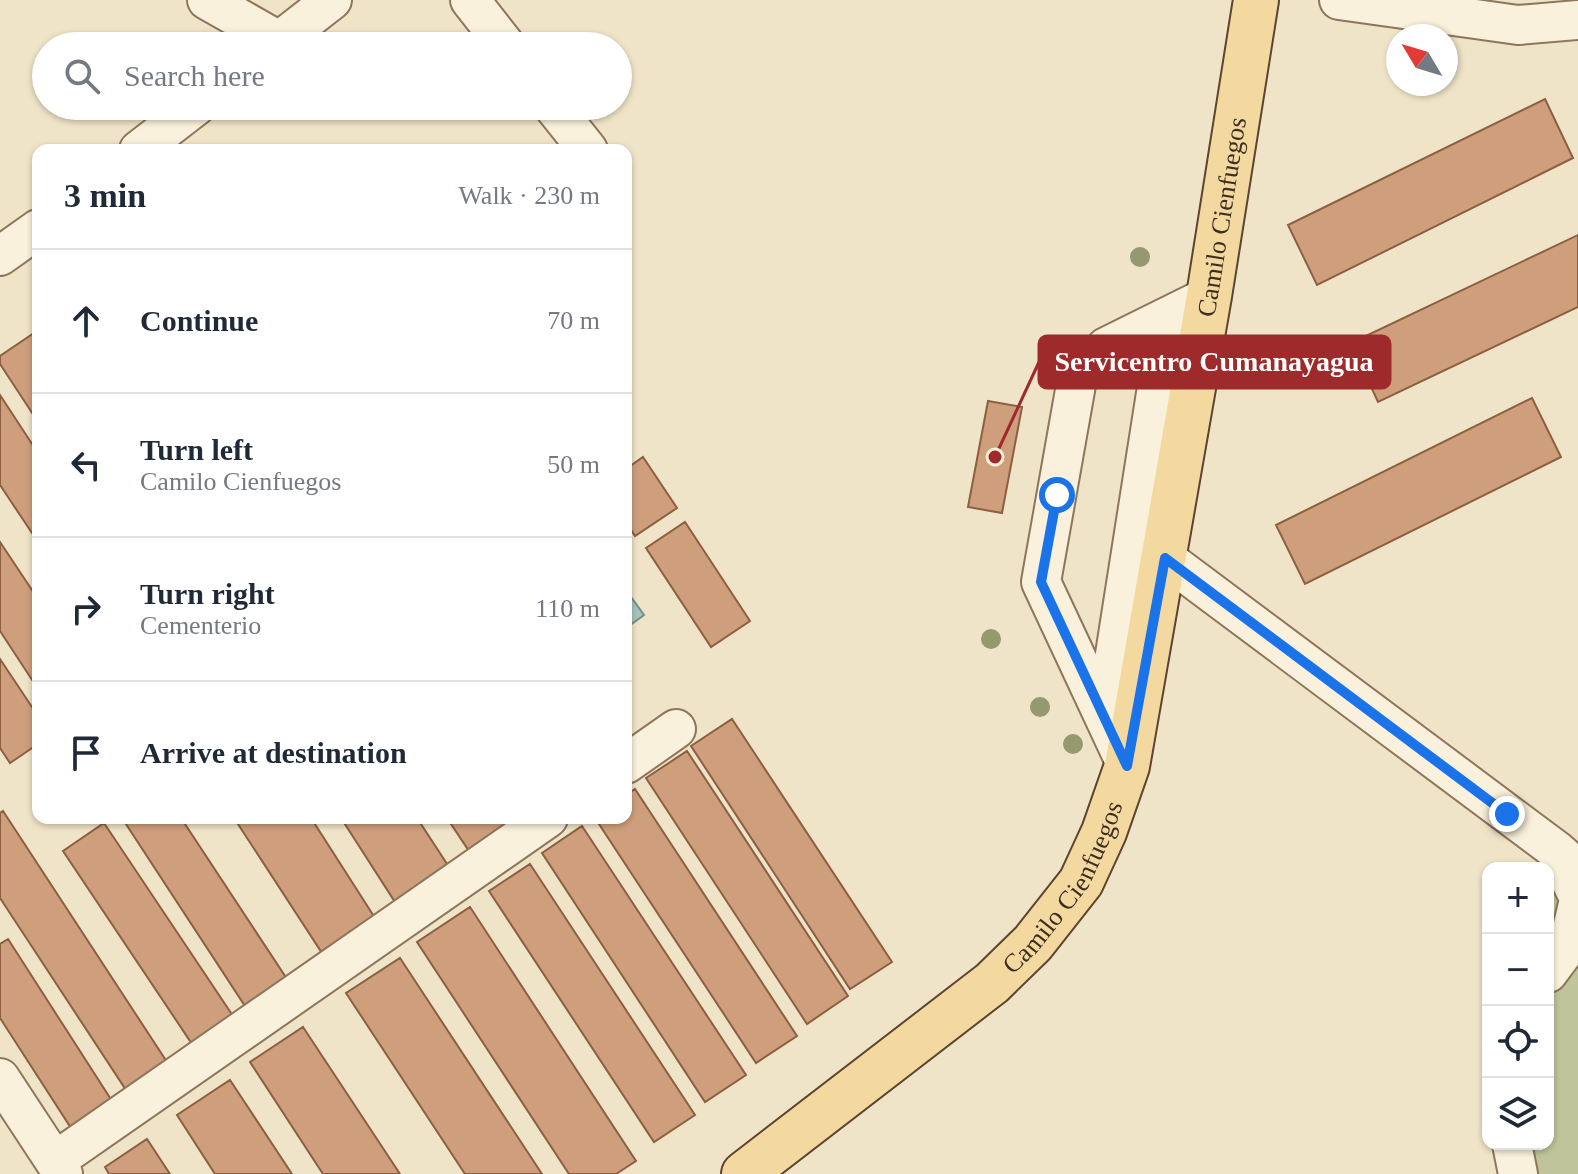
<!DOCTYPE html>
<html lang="en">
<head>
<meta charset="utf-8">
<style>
  body { margin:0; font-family:"Times New Roman",serif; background:#f2f2f3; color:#1f2937 }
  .controls { position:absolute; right:24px; bottom:24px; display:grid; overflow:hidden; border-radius:16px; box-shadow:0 2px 6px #0004 }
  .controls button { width:72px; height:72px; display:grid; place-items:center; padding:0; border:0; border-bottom:2px solid #e0e1e3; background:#fff; color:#1f2937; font:40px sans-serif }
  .compass { position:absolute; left:1386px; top:24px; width:72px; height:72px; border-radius:50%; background:#fff; box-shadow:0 2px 6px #0004; rotate:308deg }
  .stop { position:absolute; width:24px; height:24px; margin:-18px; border:6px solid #1a73e8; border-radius:50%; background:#fff }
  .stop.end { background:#1a73e8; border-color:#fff; box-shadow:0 2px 8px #0008 }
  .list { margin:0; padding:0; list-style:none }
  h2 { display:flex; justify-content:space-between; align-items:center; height:104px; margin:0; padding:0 32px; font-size:34px }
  h2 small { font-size:26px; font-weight:400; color:#747a83 }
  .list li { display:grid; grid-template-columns:52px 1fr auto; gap:24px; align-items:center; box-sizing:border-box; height:144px; padding:0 32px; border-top:2px solid #e0e1e3 }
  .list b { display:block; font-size:30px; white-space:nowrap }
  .list p { margin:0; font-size:26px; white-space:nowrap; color:#747a83 }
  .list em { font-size:26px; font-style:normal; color:#747a83 }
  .icon { flex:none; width:44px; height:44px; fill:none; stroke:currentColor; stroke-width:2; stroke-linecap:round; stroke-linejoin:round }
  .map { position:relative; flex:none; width:1578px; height:1174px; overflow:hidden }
  .search { position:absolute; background:#fff; box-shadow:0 2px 6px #0004; left:32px; top:32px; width:600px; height:88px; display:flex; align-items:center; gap:20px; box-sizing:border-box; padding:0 28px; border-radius:44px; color:#747a83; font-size:30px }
  .panel { position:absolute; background:#fff; box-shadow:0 2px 6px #0004; left:32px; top:144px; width:600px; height:680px; border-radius:16px }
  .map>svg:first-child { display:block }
  .cemetery { fill:#bfc49a }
  .water { fill:#a9c4bc; stroke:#6f938a; stroke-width:2 }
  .building { fill:#cf9f7d; stroke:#8d5f41; stroke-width:2 }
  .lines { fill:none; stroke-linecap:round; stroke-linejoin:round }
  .minor-casing { stroke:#8d765c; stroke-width:42 }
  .major-casing { stroke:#5b4430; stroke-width:48 }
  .minor { stroke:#faf1dc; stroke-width:38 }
  .major { stroke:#f3d9a0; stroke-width:44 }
  .tree { fill:#96986f }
  .route { stroke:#1a73e8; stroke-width:10 }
  .labels { text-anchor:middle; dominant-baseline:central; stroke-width:6; stroke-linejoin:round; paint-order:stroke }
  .street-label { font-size:26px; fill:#3d2e20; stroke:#f7eed8 }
  .leader { fill:none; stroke:#9e2a2b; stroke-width:3 }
  .callout-dot { fill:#9e2a2b; stroke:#f7eed8; stroke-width:3 }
  .callout { fill:#9e2a2b; stroke:#9e2a2b; stroke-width:3 }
  .callout-label { font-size:28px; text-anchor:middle; font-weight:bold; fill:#fff }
</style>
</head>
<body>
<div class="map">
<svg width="1578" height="1174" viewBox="0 0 1578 1174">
  <rect width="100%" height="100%" fill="#f0e4c8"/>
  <path class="cemetery" d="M1578 844V1174H1506L1500 1144H1548L1550 961 1547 852Z"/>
  <path class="water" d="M626 590 644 615 626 628Z"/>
  <path class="building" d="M1545 99 1573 158 1317 285 1288 225Z
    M1578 235V307L1378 402 1351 343Z
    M37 331 38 333V422L0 364V356Z
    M0 395 38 453V542L0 485Z
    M1532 398 1561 457 1305 584 1276 525Z
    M988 401 1022 407 1002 513 968 507Z
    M643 457 677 508 635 536 626 522V469Z
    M685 522 750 621 711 647 646 548Z
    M0 542 38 599V689L0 631Z
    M0 659 38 716V744L10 763 0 748Z
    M732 719 892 962 850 989 691 746Z
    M687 751 848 996 807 1024 646 778Z
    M635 789 797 1036 756 1063 595 818H626V795Z
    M3 811 167 1062 126 1090 0 898V813Z
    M122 818H181L287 979 245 1006Z
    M234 818H311L375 918 322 953Z
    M341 818H417L449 867 395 902Z
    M447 818H506L510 824 469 851Z
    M104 823 233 1016 192 1044 63 851Z
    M582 826 746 1075 705 1102 542 853Z
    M530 864 695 1115 654 1142 489 891Z
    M470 907 636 1161 616 1174H569L417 942Z
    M8 939 112 1101 71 1128 0 1018V944Z
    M400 958 542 1174H465L346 993Z
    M303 1027 400 1174H323L250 1062Z
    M230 1080 292 1174H215L177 1115Z
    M147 1139 170 1174H109L105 1167Z"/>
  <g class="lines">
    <defs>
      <path id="minor" d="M207 0 279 41
        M470 0 506 46
        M1339 0 1518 25 1578 20
        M273 46 332 0
        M553 106 588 150
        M139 150 196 106
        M0 256 38 229
        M1165 558 1556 850
        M1105 718 1168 317
        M626 764 676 729
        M1127 766 1041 582 1077 379 1106 347 1209 296
        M1578 869 1556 850 1578 896
        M1548 973 1568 946 1578 904
        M0 1078 63 1174
        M1512 1144 1518 1174
        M55 1161 548 818"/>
      <g id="major">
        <path id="s1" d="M744 1174 992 983 1033 943 1081 882 1104 832 1127 766 1209 296 1256 0"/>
      </g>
    </defs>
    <use href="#minor" class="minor-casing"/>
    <use href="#major" class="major-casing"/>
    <use href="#minor" class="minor"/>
    <use href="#major" class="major"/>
  </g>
  <g class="tree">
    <circle cx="1140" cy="257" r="10"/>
    <circle cx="991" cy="639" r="10"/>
    <circle cx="1040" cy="707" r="10"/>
    <circle cx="1073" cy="744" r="10"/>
  </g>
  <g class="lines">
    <path class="route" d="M1057 495 1041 582 1127 766 1165 558 1507 814"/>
  </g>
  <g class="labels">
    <g class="street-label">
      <text stroke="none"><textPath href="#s1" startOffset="1130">Camilo Cienfuegos</textPath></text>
      <text stroke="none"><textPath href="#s1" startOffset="434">Camilo Cienfuegos</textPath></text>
    </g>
  </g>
  <path class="leader" d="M995 457L1039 362"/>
  <circle class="callout-dot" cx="995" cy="457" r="8"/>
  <rect class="callout" x="1039" y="336" width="351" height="52" rx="8"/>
  <g class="callout-label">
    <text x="1214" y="371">Servicentro Cumanayagua</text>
  </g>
</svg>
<div class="controls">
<button>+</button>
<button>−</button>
<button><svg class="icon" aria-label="locate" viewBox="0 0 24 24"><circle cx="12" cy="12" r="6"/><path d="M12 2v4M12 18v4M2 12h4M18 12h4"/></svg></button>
<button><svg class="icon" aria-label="layers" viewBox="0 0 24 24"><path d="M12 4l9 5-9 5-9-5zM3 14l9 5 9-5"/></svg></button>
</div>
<svg class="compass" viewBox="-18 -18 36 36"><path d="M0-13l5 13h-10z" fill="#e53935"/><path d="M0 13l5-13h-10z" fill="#747a83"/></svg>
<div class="stop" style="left:1057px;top:495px"></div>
<div class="stop end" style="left:1507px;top:814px"></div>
<div class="search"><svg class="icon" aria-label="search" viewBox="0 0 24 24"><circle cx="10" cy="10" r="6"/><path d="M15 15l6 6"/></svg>Search here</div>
<section class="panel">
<h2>3 min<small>Walk · 230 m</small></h2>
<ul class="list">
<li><svg class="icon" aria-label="ahead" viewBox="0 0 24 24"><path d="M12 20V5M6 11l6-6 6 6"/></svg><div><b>Continue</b></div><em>70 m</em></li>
<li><svg class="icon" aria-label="left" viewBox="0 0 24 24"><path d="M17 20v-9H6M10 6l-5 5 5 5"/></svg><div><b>Turn left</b><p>Camilo Cienfuegos</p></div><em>50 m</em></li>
<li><svg class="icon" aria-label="right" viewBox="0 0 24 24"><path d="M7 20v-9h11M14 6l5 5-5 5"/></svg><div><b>Turn right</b><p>Cementerio</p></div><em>110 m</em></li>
<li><svg class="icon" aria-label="arrive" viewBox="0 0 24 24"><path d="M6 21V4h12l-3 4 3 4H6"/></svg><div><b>Arrive at destination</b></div></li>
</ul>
</section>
</div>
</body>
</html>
